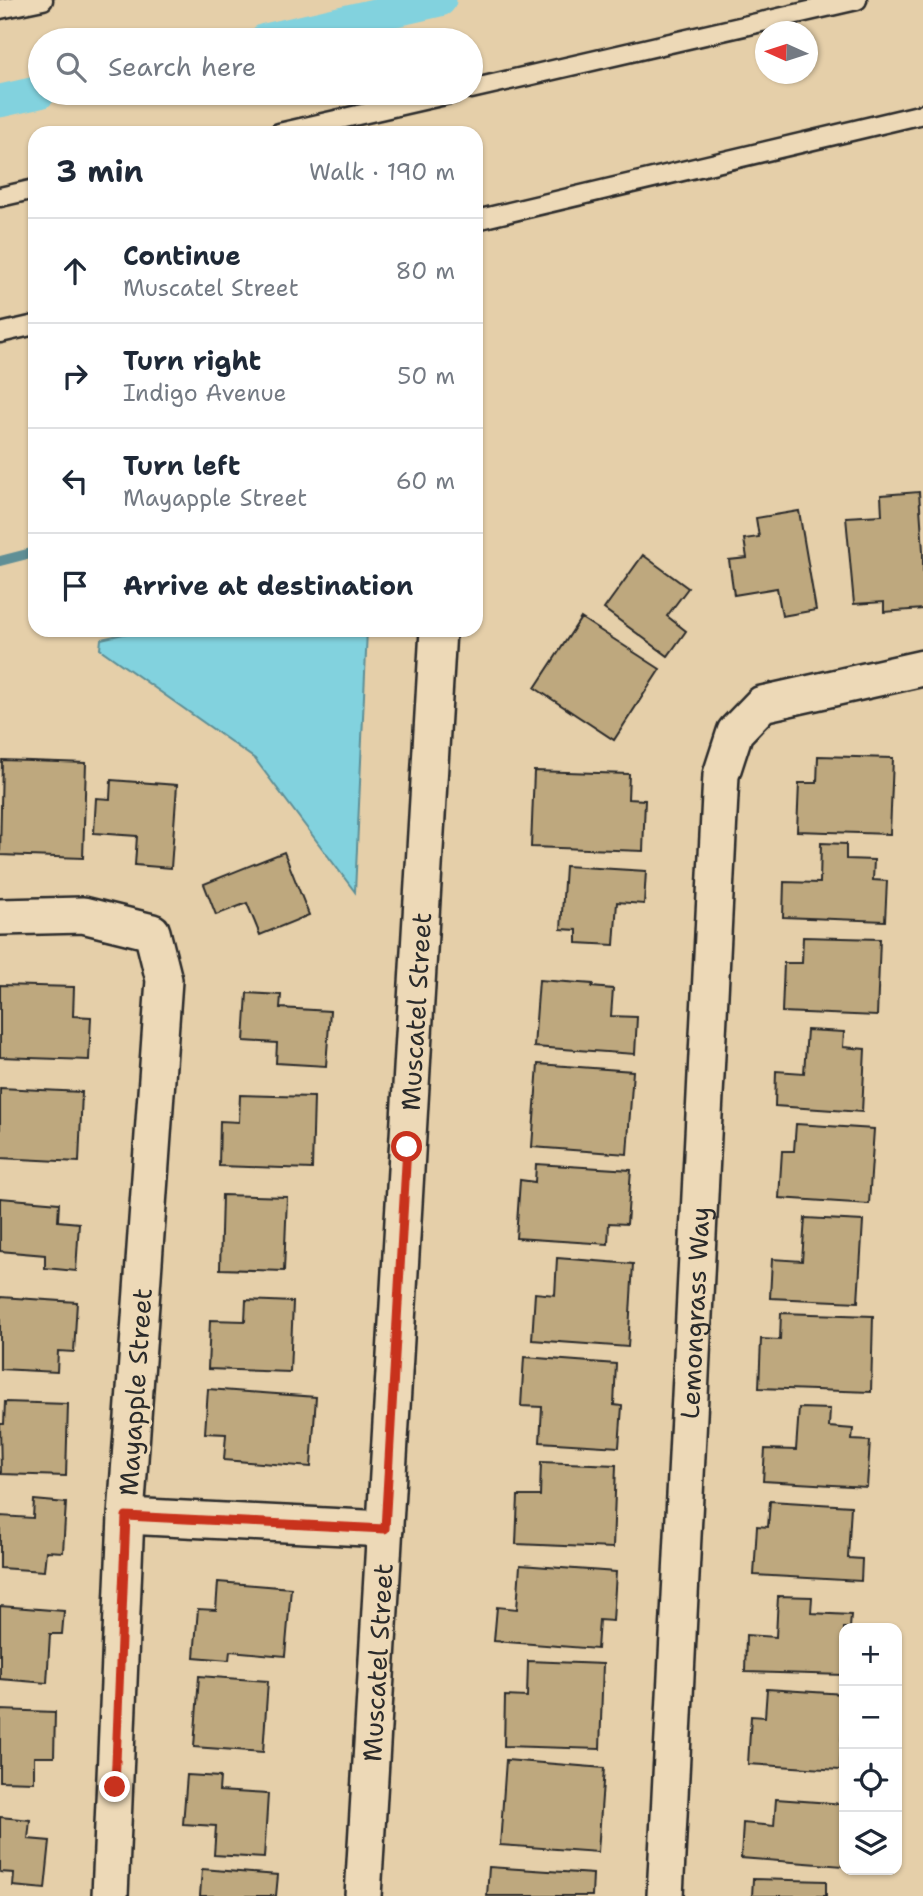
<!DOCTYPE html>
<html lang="en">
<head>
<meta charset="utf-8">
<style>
  body { margin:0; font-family:"Shantell Sans",sans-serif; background:#f6f6f7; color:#1f2937 }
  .controls { position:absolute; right:21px; bottom:21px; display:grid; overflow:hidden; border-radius:14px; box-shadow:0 2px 5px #0004 }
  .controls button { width:63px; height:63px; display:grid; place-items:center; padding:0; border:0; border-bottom:2px solid #e0e1e3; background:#fff; color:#1f2937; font:35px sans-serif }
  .compass { position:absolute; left:755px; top:21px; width:63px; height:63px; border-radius:50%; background:#fff; box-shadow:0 2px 5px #0004; rotate:273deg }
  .stop { position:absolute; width:21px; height:21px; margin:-16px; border:5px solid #c8321e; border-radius:50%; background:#fff }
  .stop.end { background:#c8321e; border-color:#fff; box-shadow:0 2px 7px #0008 }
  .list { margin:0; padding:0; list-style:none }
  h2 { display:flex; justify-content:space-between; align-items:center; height:91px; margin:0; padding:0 28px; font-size:30px }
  h2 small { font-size:23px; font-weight:400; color:#747a83 }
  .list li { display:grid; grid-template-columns:46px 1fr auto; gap:21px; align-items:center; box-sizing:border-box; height:105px; padding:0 28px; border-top:2px solid #e0e1e3 }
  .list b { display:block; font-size:26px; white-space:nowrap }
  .list p { margin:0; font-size:23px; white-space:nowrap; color:#747a83 }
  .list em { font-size:23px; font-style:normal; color:#747a83 }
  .icon { flex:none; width:38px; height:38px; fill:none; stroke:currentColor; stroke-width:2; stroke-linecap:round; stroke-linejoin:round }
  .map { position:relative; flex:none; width:923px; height:1896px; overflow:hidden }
  .search { position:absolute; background:#fff; box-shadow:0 2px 5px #0004; left:28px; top:28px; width:455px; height:77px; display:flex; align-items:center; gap:18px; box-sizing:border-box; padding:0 24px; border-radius:38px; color:#747a83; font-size:26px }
  .panel { position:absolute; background:#fff; box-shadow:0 2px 5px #0004; left:28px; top:126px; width:455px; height:511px; border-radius:21px }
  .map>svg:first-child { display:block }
  .water { fill:#82d2de; stroke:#5f8f96; stroke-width:2 }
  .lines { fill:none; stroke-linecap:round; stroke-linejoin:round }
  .stream { stroke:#5f8f96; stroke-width:10 }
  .canal { stroke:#82d2de; stroke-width:33 }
  .building { fill:#bea87e; stroke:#2b2b2b; stroke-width:2 }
  .lane-casing { stroke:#2b2b2b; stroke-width:23 }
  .street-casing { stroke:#2b2b2b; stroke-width:40 }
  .lane { stroke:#edd9b7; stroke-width:18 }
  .street { stroke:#edd9b7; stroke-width:35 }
  .route { stroke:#c8321e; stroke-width:9 }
  .labels { text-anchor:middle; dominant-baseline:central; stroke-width:6; stroke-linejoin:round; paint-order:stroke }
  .street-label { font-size:26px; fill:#2b2b2b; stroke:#edd9b7 }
</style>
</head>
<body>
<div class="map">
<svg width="923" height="1896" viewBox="0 0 923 1896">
  <rect width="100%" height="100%" fill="#e5cfa9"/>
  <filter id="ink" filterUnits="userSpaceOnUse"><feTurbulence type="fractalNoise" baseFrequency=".0143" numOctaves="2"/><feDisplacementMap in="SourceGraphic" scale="14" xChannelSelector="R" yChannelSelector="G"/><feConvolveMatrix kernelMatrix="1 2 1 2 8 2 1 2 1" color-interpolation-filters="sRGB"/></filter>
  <g filter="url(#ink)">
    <path class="water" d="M141 630H367L355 892 255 759 100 649 101 639Z"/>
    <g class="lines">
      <path class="stream" d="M0 561 35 552"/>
      <path class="canal" d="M265 40 440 0
        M0 101 40 92"/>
    </g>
    <path class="building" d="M919 492 923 551V609L884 612V602L854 604 846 517 882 515 881 495Z
      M799 511 816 610 782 616 777 588 734 595 729 560 747 558 744 539 759 537 756 518Z
      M643 555 688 588 667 616 686 631 668 656 604 609Z
      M581 618 660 669 614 740 535 688Z
      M818 756 893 758 890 834 797 831 799 783H817Z
      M2 760 86 763 83 858 0 855Z
      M534 771 629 774 628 799 645 800 643 851 531 847Z
      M111 780 177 785 171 868 135 865 137 836 94 833 96 798 110 799Z
      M821 843 846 844V859L874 860 873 880 887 881 885 921 783 917 784 882 820 883Z
      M284 852 309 915 260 935 247 903 216 915 204 884Z
      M565 866 646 871 644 904 617 902 614 945 577 943V930L561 929Z
      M803 937 880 939 877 1016 782 1012 784 963H802Z
      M539 980 593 984 592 987 613 989 611 1016 637 1017 635 1054 534 1047Z
      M0 985 74 987 73 1016 91 1017 89 1060 0 1057Z
      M247 993 281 995 280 1008 330 1011 326 1066 276 1063 277 1043 244 1041Z
      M807 1030 844 1032 843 1047 865 1049 862 1112 775 1106 776 1071 804 1073Z
      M538 1064 633 1071 627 1154 532 1147Z
      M0 1088 82 1092 79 1162 0 1158Z
      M240 1095 314 1097 312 1169 219 1166 220 1121 239 1122Z
      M796 1124 874 1129 869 1204 779 1198 782 1151H794Z
      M536 1164 631 1170 627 1224 609 1223 608 1244 516 1238 520 1180 535 1182Z
      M222 1195 287 1197 284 1271 220 1269Z
      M0 1198 59 1203 58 1221 79 1223 76 1271 45 1268V1255L0 1251Z
      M805 1218 863 1221 858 1302 770 1298 772 1259 802 1261Z
      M557 1258 633 1264 628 1347 532 1340 535 1293 555 1295Z
      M0 1297 77 1302 74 1352 58 1351 57 1372 0 1369Z
      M246 1300 293 1302 290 1372 208 1369 210 1320 245 1321Z
      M781 1313 873 1316 871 1392 759 1388 761 1339 780 1340Z
      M524 1357 616 1364 614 1405 622 1406 619 1447 540 1442 542 1407 521 1406Z
      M208 1389 316 1397 311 1467 224 1460 226 1434 205 1433Z
      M5 1402 68 1404 66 1476 1 1474 0 1424H4Z
      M799 1408 830 1409 829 1427 853 1429 852 1440 870 1441 867 1487 763 1481 765 1449 796 1450Z
      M541 1462 616 1465 613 1548 516 1544 518 1496H540Z
      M34 1500 66 1503 63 1552 46 1551 44 1571 0 1568V1516L33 1518Z
      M770 1501 851 1506 848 1558 862 1559 861 1581 754 1575 757 1526 768 1527Z
      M520 1565 616 1572 613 1621 599 1620 597 1649 494 1641 497 1607 517 1609Z
      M218 1582 291 1588 285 1656 230 1651 229 1660 194 1657 198 1609 216 1610Z
      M778 1596 812 1597 811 1613 851 1615 850 1628H844V1675L745 1672 746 1635 776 1637Z
      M0 1606 64 1611 62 1634H50L47 1683 0 1679Z
      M528 1661 603 1664 600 1749 504 1746 505 1696 527 1697Z
      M199 1676 268 1681 263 1752 194 1747Z
      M767 1689 844 1694 840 1770 748 1764 751 1716 765 1717Z
      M0 1710 55 1712 54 1757H34V1782L0 1781Z
      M506 1760 604 1768 598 1852 500 1845Z
      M187 1775 220 1777 219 1791 268 1794 264 1858 214 1855 216 1826 183 1824Z
      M776 1799 844 1804 843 1866 741 1858 743 1823 774 1826Z
      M0 1817 30 1820 28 1839 50 1841 45 1889 13 1886 14 1873 0 1872Z
      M489 1867 593 1874 592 1896H487Z
      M202 1869 278 1875 276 1896H200Z
      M753 1879 826 1881V1896H752Z"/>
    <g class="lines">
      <defs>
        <path id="lane" d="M0 9 43 0
          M471 89 857 0
          M279 133 454 93
          M0 197 35 189
          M476 220 923 114
          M0 333 35 325"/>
        <g id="street">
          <path d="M0 917 83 915 152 932 164 980 126 1516 110 1896"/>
          <path d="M126 1516 385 1529"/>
          <path id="s1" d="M363 1896 438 630"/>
          <path id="s2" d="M665 1896 721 775 735 732 762 704 923 668"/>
        </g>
      </defs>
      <use href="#lane" class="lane-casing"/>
      <use href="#street" class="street-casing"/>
      <use href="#lane" class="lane"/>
      <use href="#street" class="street"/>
    </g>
  </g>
  <g class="lines" filter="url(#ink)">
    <path class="route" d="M115 1787 126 1516 385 1529 407 1147"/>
  </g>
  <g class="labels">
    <g class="street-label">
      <text stroke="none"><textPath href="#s1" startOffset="886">Muscatel Street</textPath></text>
      <text stroke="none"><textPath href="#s2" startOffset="584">Lemongrass Way</textPath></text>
      <text transform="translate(135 1392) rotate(-86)">Mayapple Street</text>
      <text stroke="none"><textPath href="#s1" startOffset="234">Muscatel Street</textPath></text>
    </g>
  </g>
</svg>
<div class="controls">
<button>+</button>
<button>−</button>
<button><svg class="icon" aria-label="locate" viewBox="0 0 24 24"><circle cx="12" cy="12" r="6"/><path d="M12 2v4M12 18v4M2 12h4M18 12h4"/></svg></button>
<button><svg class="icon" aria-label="layers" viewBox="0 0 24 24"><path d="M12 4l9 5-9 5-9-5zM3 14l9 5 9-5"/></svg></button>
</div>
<svg class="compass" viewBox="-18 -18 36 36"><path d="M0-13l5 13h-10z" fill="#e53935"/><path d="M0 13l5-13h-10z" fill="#747a83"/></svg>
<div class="stop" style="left:407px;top:1147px"></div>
<div class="stop end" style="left:115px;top:1787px"></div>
<div class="search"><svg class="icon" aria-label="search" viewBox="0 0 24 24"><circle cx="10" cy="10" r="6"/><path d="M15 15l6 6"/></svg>Search here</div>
<section class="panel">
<h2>3 min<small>Walk · 190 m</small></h2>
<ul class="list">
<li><svg class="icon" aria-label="ahead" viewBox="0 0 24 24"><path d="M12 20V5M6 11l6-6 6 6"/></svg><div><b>Continue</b><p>Muscatel Street</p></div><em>80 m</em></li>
<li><svg class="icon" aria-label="right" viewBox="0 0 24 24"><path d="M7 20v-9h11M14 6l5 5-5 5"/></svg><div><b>Turn right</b><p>Indigo Avenue</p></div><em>50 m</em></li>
<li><svg class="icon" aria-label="left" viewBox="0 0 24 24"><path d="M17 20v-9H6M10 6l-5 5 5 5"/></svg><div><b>Turn left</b><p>Mayapple Street</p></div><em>60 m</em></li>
<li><svg class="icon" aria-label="arrive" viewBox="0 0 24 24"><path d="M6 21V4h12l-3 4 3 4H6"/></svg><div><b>Arrive at destination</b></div></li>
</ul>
</section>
</div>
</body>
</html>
